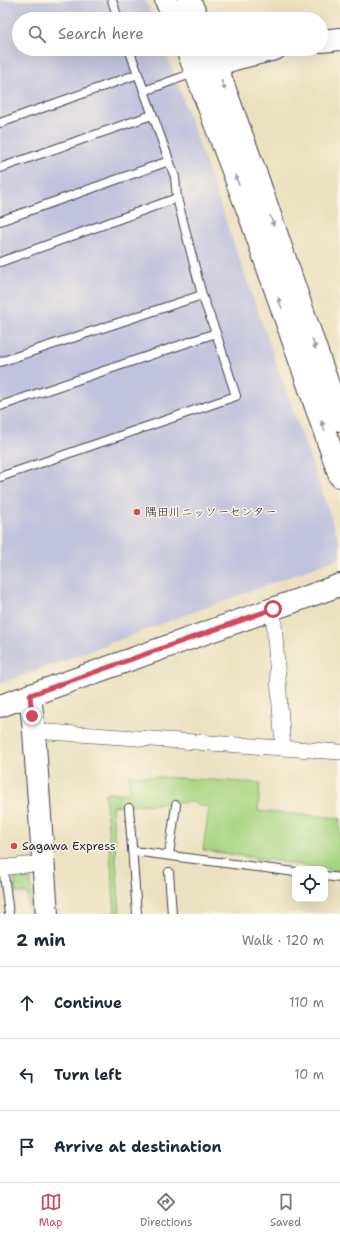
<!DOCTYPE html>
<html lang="en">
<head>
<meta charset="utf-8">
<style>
  body { margin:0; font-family:"Shantell Sans","Klee One",sans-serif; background:#f6f6f7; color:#1f2937 }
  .controls { position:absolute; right:12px; bottom:12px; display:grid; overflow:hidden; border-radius:8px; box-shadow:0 4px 16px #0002 }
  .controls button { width:36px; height:36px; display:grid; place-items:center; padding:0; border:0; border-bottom:1px solid #e0e1e3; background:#fff; color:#1f2937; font:20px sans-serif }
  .stop { position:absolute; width:12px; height:12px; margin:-9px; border:3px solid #d1495b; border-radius:50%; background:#fff }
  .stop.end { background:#d1495b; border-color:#fff; box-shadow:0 1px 4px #0008 }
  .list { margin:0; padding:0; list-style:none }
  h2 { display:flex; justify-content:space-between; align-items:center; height:52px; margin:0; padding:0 16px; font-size:17px }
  h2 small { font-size:13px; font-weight:400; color:#747a83 }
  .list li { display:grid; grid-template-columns:26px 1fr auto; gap:12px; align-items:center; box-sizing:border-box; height:72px; padding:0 16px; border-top:1px solid #e0e1e3 }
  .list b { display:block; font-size:15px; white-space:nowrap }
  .list em { font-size:13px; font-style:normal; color:#747a83 }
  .icon { flex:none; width:22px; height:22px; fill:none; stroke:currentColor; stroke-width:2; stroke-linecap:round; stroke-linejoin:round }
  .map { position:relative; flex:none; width:340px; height:914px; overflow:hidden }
  .search { position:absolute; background:#fff; box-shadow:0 4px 16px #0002; left:12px; right:12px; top:12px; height:44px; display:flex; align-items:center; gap:10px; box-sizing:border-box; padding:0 14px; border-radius:22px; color:#747a83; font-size:15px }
  .sheet { height:268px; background:#fff }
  nav { display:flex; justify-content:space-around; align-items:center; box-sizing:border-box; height:56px; border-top:1px solid #e0e1e3; background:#fff; font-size:11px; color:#747a83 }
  nav a { display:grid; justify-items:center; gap:2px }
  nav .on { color:#d1495b }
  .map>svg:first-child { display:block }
  .industrial { fill:#c1c2dd }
  .green { fill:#a7d582; stroke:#647c5e }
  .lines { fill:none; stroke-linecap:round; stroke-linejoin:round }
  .lane-casing { stroke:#403f4f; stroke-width:10 }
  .street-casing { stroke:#403f4f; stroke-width:16 }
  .secondary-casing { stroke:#403f4f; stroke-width:24 }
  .lane { stroke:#fff; stroke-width:8 }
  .street { stroke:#fff; stroke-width:15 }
  .secondary { stroke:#fff; stroke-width:22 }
  .oneway { fill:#9c9ca7 }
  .route { stroke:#d1495b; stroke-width:5 }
  .poi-dot { fill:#d1495b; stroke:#fcf5e5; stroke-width:1.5 }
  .labels { text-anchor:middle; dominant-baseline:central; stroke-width:3; stroke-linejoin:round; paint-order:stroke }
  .poi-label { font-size:12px; fill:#22223b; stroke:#fcf5e5; text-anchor:start }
</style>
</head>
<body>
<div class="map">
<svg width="340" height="914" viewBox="0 0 340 914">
  <rect width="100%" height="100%" fill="#fcf5e5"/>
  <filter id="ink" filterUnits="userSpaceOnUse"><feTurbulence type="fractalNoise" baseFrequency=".025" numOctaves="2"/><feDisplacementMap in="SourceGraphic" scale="8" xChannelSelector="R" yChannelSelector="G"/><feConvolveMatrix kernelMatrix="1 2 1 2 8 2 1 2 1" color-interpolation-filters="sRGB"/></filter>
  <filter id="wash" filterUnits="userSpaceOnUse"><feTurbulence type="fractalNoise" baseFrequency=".012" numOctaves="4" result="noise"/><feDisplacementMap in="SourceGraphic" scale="16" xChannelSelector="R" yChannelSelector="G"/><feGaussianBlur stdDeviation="0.9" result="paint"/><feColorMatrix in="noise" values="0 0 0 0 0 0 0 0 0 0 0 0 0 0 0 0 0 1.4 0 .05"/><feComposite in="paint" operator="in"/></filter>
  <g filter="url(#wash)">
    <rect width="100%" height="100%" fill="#ebe1c0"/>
    <path class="industrial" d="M0 0H145L153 19H19V49H165L340 543V558L0 684Z"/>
    <path class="green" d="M129 775 260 783 258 811 340 818V871L203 850 209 807 199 806 194 802 112 806 120 914H115L105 793H129Z
      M30 872 33 914H29L27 893H16L14 873Z"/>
  </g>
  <g filter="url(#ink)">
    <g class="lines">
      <defs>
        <path id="lane" d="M112 0 118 19
          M144 91 196 72
          M0 123 138 74
          M0 168 152 115
          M0 221 169 161
          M0 262 177 198
          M0 362 202 295
          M0 406 216 333
          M0 477 236 396 216 333 202 295 177 198 175 177 129 49
          M129 808 137 914
          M133 851 295 872
          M169 855 176 805
          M3 867 9 914
          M169 872 172 914
          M325 876 340 878"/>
        <path id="street" d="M273 609 283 748
          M34 731 340 752
          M0 868 44 863"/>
        <path id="secondary" d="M166 0 174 19
          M189 0 198 19
          M321 41 340 39
          M187 49 250 216 340 476
          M210 49 258 180 340 420
          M203 69 238 58 275 49
          M30 695 34 731 47 914
          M0 706 340 585"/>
      </defs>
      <use href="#lane" class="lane-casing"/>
      <use href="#street" class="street-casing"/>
      <use href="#secondary" class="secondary-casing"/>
      <use href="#lane" class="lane"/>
      <use href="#street" class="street"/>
      <use href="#secondary" class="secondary"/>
    </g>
    <defs><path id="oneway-solid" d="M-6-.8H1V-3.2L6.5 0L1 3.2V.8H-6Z"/></defs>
    <g class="oneway">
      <use href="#oneway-solid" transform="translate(223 85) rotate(70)"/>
      <use href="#oneway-solid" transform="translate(237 180) rotate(-110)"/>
      <use href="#oneway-solid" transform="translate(272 221) rotate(71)"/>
      <use href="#oneway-solid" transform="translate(280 303) rotate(-109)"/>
      <use href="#oneway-solid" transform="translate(314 344) rotate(71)"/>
      <use href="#oneway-solid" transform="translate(323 426) rotate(-109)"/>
    </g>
  </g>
  <g class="lines" filter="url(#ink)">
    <path class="route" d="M32 716 30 695 273 609"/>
  </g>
  <g class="poi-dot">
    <circle cx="137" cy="512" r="4"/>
    <circle cx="14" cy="846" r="4"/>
  </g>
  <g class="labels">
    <g class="poi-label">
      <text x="145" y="512">隅田川ニッソーセンター</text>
      <text x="22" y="846">Sagawa Express</text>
    </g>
  </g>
</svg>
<div class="controls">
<button><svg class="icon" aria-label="locate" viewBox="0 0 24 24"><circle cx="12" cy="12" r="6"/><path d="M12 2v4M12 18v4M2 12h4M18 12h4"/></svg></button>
</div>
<div class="stop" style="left:273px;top:609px"></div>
<div class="stop end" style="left:32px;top:716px"></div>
<div class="search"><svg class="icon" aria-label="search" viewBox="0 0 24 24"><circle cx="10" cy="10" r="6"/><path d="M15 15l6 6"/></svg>Search here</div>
</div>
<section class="sheet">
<h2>2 min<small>Walk · 120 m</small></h2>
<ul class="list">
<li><svg class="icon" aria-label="ahead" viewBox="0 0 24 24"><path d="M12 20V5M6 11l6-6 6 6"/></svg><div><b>Continue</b></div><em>110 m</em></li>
<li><svg class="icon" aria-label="left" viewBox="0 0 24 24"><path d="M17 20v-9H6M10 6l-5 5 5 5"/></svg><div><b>Turn left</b></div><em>10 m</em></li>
<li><svg class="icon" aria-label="arrive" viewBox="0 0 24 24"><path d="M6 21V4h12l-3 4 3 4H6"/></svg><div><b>Arrive at destination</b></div></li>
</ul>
</section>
<nav>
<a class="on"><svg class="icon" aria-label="map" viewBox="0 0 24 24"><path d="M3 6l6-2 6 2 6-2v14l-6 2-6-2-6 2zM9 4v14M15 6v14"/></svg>Map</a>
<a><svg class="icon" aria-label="directions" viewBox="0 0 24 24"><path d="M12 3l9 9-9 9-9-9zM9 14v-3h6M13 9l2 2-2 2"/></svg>Directions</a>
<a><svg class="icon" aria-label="saved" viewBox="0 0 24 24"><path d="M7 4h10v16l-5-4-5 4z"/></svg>Saved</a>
</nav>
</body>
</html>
